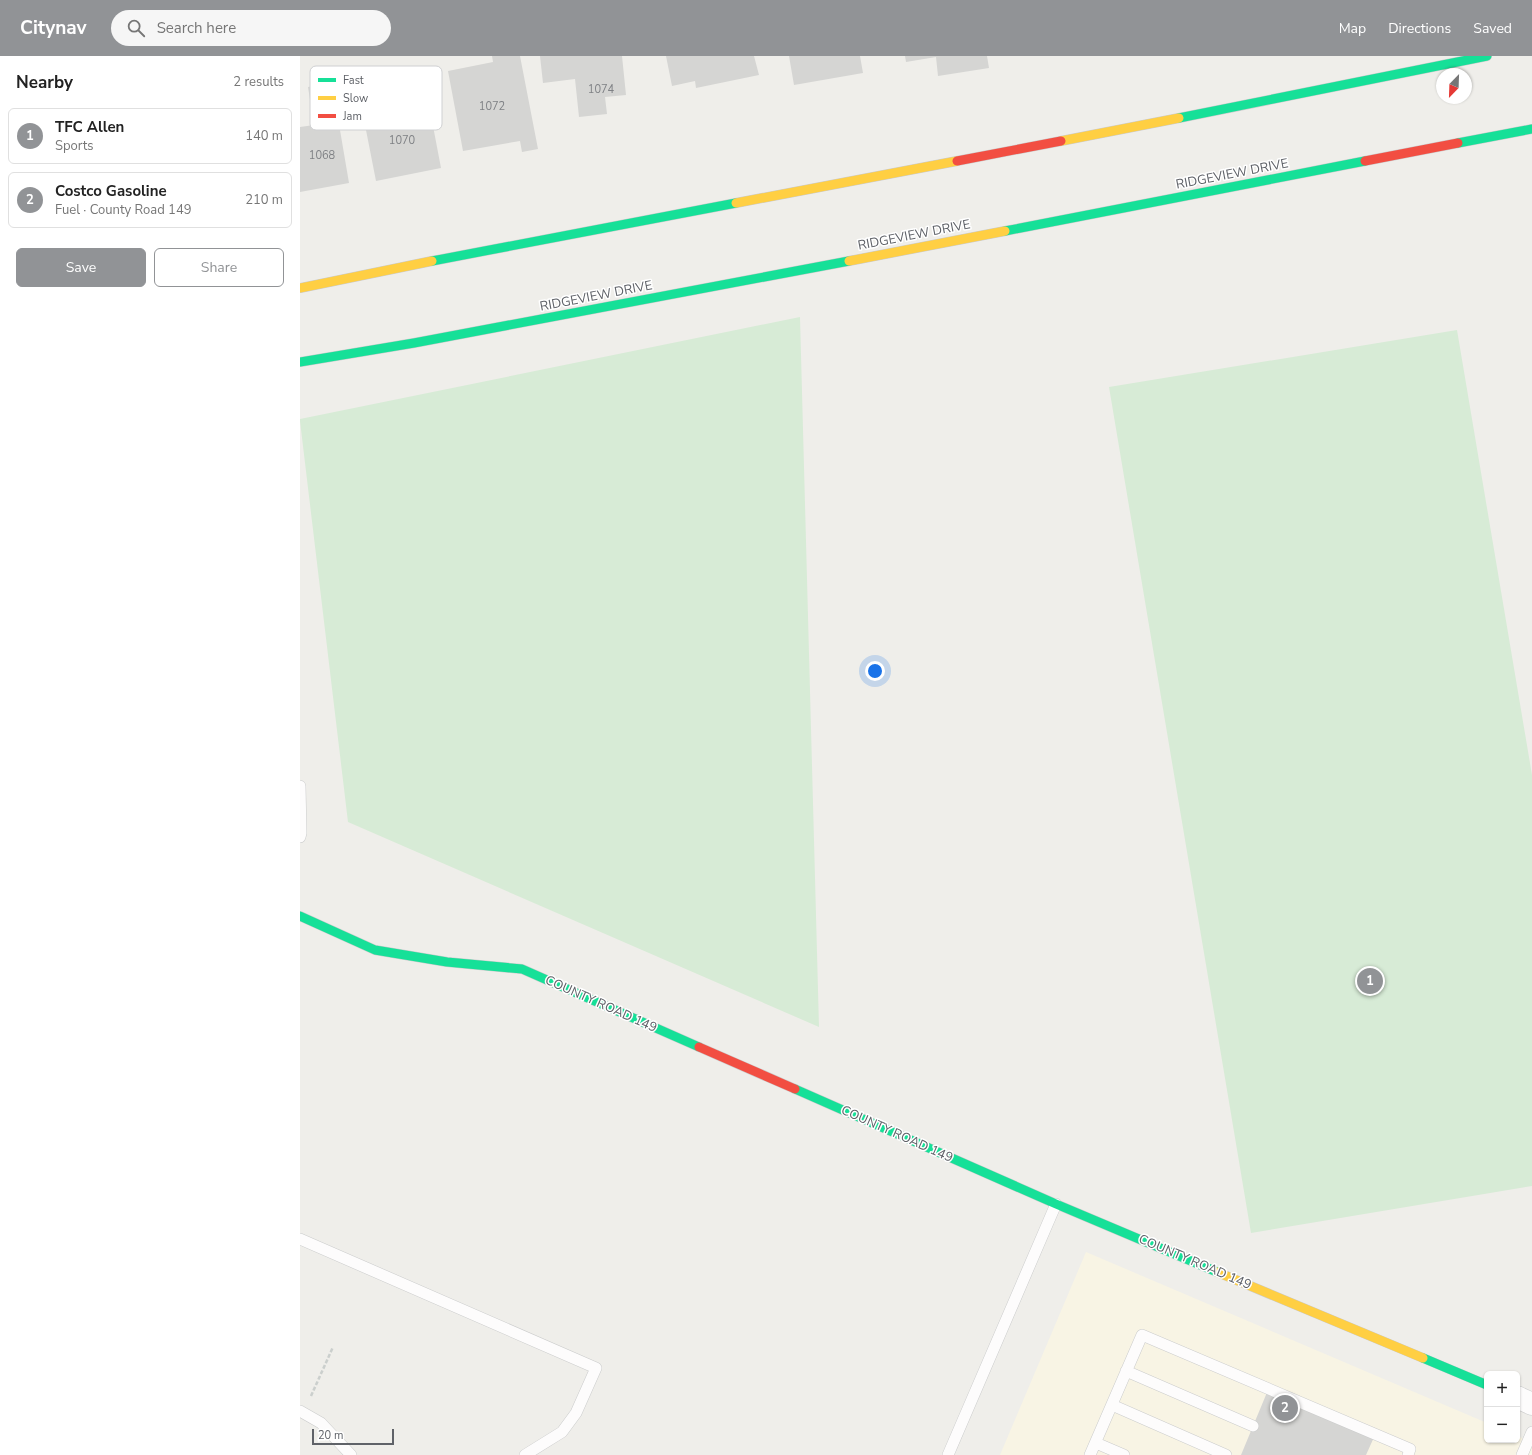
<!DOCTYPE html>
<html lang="en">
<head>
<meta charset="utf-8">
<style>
  body { margin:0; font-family:"Nunito Sans",sans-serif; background:#f6f6f6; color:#222 }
  .controls { position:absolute; right:12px; bottom:12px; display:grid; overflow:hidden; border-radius:6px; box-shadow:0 1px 3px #0004 }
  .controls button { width:36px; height:36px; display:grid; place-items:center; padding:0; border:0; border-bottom:1px solid #e0e0e0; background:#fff; color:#222; font:20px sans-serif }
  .compass { position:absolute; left:1136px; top:12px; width:36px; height:36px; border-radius:50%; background:#fff; box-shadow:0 1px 3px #0004; rotate:203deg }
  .scale { position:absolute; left:12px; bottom:10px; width:82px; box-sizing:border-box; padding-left:4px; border:2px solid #5f6268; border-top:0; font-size:11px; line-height:14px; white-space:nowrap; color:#5f6268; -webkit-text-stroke:3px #fff; paint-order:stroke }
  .you { position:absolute; left:575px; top:615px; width:14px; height:14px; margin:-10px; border:3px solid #fff; border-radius:50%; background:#1a73e8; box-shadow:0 0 0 6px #1a73e833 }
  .badge { display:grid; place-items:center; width:26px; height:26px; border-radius:50%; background:#919396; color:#fff; font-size:13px; font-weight:700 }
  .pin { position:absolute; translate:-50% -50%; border:2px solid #fff; box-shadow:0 1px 4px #0006 }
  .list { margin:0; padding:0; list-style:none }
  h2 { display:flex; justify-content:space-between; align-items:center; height:52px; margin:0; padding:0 16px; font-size:17px }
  h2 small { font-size:13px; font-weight:400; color:#767676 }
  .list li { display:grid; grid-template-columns:26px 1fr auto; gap:12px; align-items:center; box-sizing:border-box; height:56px; margin:0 8px 8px; padding:0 8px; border:1px solid #e0e0e0; border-radius:6px }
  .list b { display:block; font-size:15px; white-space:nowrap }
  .list p { margin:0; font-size:13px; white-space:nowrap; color:#767676 }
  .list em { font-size:13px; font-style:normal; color:#767676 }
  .actions { display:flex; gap:8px; padding:12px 16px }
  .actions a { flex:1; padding:9px 0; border:1px solid #919396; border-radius:6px; text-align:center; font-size:14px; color:#919396 }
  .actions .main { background:#919396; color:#fff }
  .icon { flex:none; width:22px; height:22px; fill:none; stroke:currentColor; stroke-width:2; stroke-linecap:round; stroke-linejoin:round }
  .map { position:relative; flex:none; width:1232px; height:1399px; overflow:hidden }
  header { display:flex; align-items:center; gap:24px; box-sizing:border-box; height:56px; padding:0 20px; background:#919396; color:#fff }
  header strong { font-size:19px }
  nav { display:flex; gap:22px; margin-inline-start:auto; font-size:14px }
  .search { width:280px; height:36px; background:#f6f6f6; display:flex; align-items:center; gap:10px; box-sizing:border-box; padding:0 14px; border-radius:22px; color:#767676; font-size:15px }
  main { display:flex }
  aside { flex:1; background:#fff }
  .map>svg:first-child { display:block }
  .commercial { fill:#f8f4e4 }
  .green { fill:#d7ebd6 }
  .building { fill:#d5d5d3 }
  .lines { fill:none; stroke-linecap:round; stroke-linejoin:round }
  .lane-casing { stroke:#cbcccc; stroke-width:12 }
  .street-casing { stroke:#cbcccc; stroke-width:23 }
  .fast-casing { stroke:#cacacb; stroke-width:10 }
  .slow-casing { stroke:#cacacb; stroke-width:10 }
  .jam-casing { stroke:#cacacb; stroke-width:10 }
  .path { stroke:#cbcfcd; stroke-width:2.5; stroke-dasharray:4 2; stroke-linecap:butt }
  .lane { stroke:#fdfcfc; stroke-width:11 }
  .street { stroke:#fdfcfc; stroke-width:22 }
  .fast { stroke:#16e098; stroke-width:9 }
  .slow { stroke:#ffcf43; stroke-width:9 }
  .jam { stroke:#f24e42; stroke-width:9 }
  .labels { text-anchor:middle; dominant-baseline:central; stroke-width:3; stroke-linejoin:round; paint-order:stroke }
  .number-label { font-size:11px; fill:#7e8084 }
  .street-label { font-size:13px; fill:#5f6268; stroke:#fff }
  .key { fill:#fff; stroke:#cfd0d2; stroke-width:1 }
  .key-label { font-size:11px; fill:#5f6268 }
</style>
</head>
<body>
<header>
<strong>Citynav</strong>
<div class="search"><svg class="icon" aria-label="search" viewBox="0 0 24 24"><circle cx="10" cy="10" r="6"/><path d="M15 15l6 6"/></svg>Search here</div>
<nav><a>Map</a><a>Directions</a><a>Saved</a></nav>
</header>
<main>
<aside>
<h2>Nearby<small>2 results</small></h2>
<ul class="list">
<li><span class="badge">1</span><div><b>TFC Allen</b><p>Sports</p></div><em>140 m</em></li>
<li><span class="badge">2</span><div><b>Costco Gasoline</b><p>Fuel · County Road 149</p></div><em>210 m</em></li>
</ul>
<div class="actions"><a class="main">Save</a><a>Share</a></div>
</aside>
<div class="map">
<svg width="1232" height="1399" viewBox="0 0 1232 1399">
  <rect width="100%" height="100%" fill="#efeeea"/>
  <path class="commercial" d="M786 1196 1187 1367V1384H1217V1380L1232 1386V1399H700Z"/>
  <path class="green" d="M500 261 519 971 48 766 0 365V363Z
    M1157 274 1232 719V1130L951 1177 809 331Z"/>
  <path class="building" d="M192 0H220L238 93 222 96 220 85 163 95 148 15 193 6Z
    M240 0H322L326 39 305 41 307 58 279 61 275 23 243 27Z
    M366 0H454L459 19 396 32 395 25 372 30Z
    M489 0H560L563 17 494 29Z
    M605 0H687L689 12 638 20 636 1 606 6Z
    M83 18 90 57 129 49 141 112 76 125 56 23Z
    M32 27 49 127 0 136V71L14 69 8 31Z
    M968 1334 1075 1379 1066 1399H941Z"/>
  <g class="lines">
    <defs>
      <path id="lane" d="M0 730 1 777 0 781
        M0 1183 296 1312 276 1357 262 1376 225 1399
        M826 1315 953 1370
        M812 1349 926 1399
        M0 1355 21 1367 51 1399
        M796 1387 824 1399
        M648 1399 756 1148
        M790 1399 842 1279 1110 1393 1108 1399
        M1222 1399 1232 1376"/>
      <path id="street" d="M1217 1341 1232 1348"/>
      <path id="fast" d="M879 62 1187 0
        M1158 87 1232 73
        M705 175 1065 105
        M132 205 436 147
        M0 306 114 287 549 205
        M0 860 75 894 147 906 222 913 399 991
        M495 1033 756 1148 917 1216
        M1123 1302 1187 1329"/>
      <path id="slow" d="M761 85 879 62
        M436 147 657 105
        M549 205 705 175
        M0 232 132 205
        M917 1216 1123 1302"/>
      <path id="jam" d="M657 105 761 85
        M1065 105 1158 87
        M399 991 495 1033"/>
    </defs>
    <use href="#lane" class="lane-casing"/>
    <use href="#street" class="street-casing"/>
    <use href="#fast" class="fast-casing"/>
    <use href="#slow" class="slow-casing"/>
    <use href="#jam" class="jam-casing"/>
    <path class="path" d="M11 1340 33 1291"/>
    <use href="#lane" class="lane"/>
    <use href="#street" class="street"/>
    <use href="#fast" class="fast"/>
    <use href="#slow" class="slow"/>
    <use href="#jam" class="jam"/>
  </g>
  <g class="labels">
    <g class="number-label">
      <text x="301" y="33">1074</text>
      <text x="192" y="50">1072</text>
      <text x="102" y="84">1070</text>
      <text x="22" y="99">1068</text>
    </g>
    <g class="street-label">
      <text transform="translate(932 118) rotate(-11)">RIDGEVIEW DRIVE</text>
      <text transform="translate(614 179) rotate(-11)">RIDGEVIEW DRIVE</text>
      <text transform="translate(296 240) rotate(-11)">RIDGEVIEW DRIVE</text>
      <text transform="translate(301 948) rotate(24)">COUNTY ROAD 149</text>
      <text transform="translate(597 1078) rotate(24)">COUNTY ROAD 149</text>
      <text transform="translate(895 1206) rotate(23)">COUNTY ROAD 149</text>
    </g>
  </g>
  <rect x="10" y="10" width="132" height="64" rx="6" class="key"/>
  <rect x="18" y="22" width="18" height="4" fill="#16e098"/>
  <rect x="18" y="40" width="18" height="4" fill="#ffcf43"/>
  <rect x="18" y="58" width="18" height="4" fill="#f24e42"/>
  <g class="key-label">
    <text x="43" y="28">Fast</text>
    <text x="43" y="46">Slow</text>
    <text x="43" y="64">Jam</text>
  </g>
</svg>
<div class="controls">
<button>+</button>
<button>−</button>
</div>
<svg class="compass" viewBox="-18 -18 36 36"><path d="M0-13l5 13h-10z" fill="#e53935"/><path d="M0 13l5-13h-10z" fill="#767676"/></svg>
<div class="scale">20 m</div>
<div class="you"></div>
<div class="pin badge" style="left:1070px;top:925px">1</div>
<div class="pin badge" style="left:985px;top:1352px">2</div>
</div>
</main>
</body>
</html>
